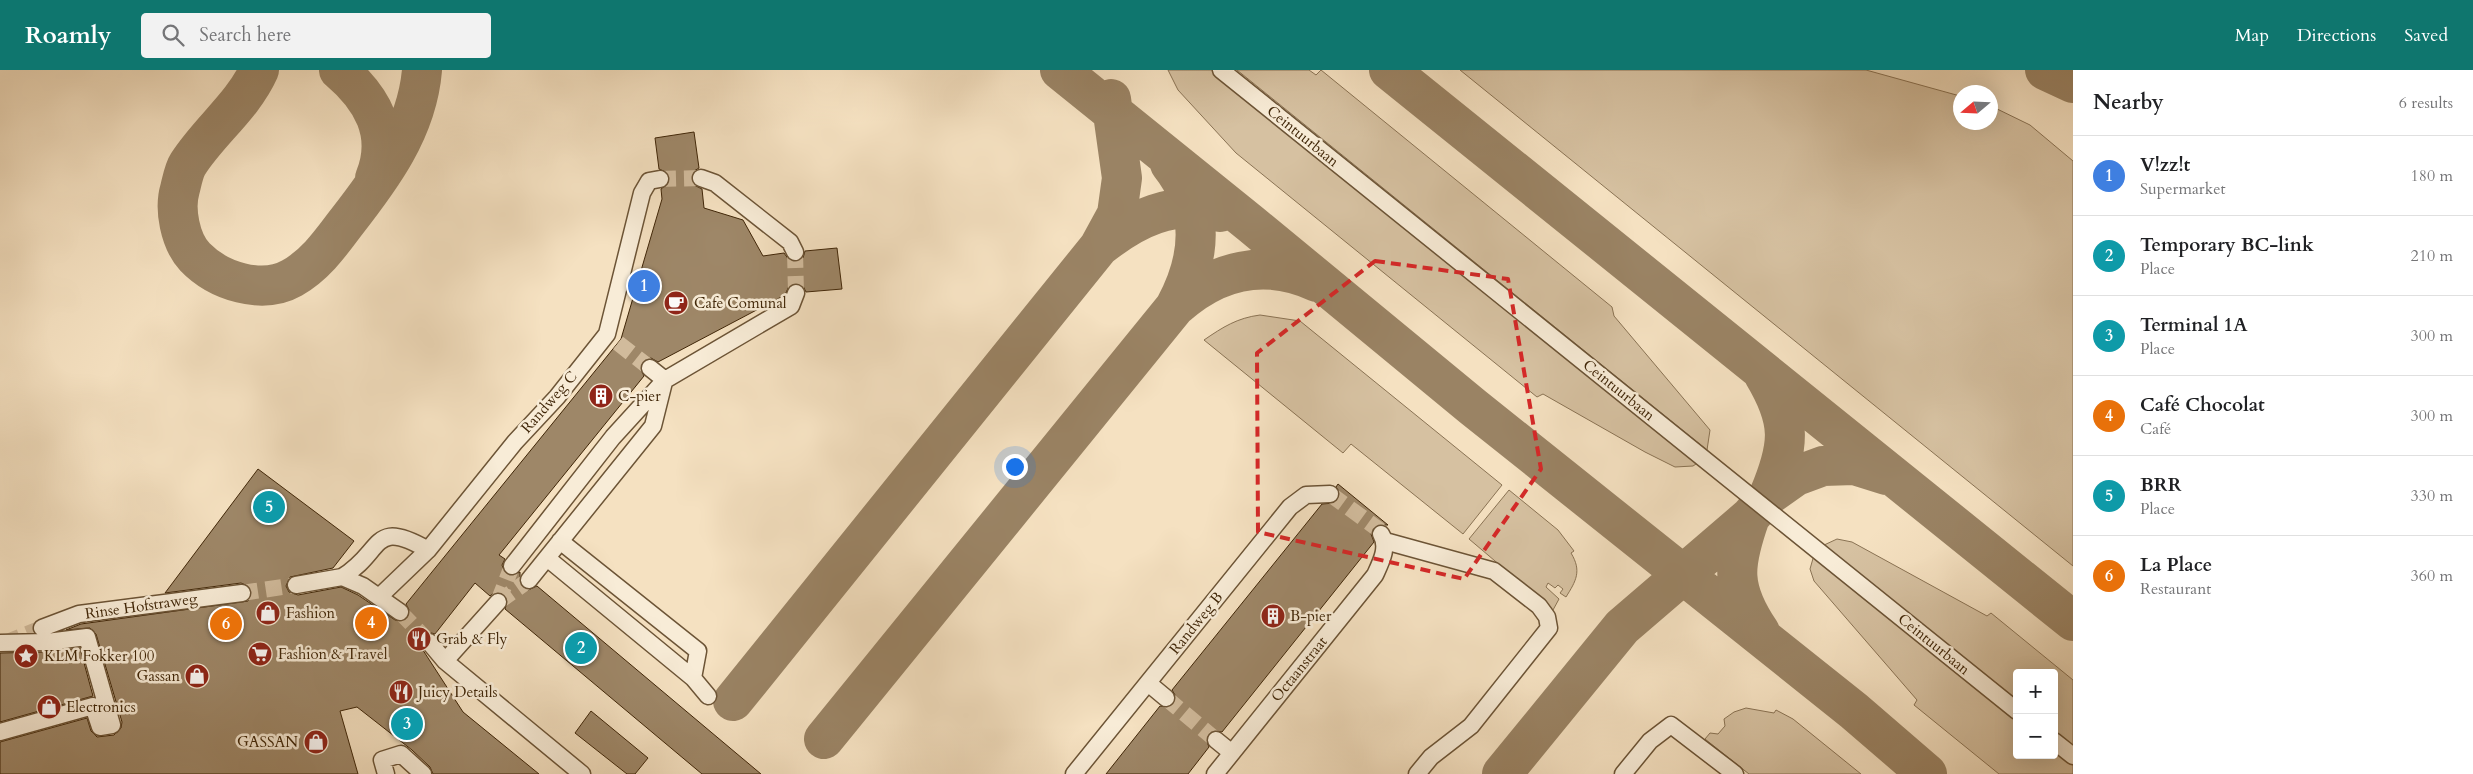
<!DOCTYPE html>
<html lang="en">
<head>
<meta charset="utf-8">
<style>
  body { margin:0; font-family:Cardo,serif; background:#f2f2f2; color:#202124 }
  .controls { position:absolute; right:15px; bottom:15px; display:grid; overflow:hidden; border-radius:5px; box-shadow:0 5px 20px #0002 }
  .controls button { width:45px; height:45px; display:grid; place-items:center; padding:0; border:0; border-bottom:1px solid #e0e0e0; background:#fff; color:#202124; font:25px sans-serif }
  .compass { position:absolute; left:1953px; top:15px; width:45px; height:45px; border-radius:50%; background:#fff; box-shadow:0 5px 20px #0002; rotate:251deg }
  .you { position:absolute; left:1014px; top:396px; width:18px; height:18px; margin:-12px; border:4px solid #fff; border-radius:50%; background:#1a73e8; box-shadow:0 0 0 8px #1a73e833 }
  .badge { display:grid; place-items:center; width:32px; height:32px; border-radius:50%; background:#0f766e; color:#fff; font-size:16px; font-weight:700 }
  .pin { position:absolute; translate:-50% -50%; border:2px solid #fff; box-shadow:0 1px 5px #0006 }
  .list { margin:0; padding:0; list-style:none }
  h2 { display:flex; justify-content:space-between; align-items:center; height:65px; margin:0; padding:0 20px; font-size:21px }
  h2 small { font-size:16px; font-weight:400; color:#757577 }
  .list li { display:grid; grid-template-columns:32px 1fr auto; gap:15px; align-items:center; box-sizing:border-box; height:80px; padding:0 20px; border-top:1px solid #e0e0e0 }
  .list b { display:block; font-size:19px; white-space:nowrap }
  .list p { margin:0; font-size:16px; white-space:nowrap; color:#757577 }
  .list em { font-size:16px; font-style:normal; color:#757577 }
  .icon { flex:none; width:28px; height:28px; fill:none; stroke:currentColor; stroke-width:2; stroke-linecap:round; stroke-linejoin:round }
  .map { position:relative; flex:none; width:2073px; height:704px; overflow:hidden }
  header { display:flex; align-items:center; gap:30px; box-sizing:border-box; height:70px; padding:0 25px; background:#0f766e; color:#fff }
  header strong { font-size:24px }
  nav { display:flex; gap:28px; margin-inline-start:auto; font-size:18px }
  .search { width:350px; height:45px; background:#f2f2f2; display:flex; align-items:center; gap:12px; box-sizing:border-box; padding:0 18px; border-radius:5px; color:#757577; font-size:19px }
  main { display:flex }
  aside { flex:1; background:#fff }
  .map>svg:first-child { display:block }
  .green { fill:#d6c1a1; stroke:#8a7354 }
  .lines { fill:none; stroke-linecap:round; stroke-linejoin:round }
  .taxiway { stroke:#9a8364; stroke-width:40 }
  .building { fill:#9e8768; stroke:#3f2507 }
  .minor-tunnel { stroke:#d1bb9c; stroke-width:16; stroke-dasharray:16 8; stroke-linecap:butt }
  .minor-casing { stroke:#6c5436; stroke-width:19 }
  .minor { stroke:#f8ecd7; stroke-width:16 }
  .marked { fill:none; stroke:#d62828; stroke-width:4; stroke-dasharray:10 6; stroke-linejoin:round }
  .labels { text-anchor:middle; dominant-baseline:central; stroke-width:5; stroke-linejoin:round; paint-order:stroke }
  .street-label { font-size:15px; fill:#3f2507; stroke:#f8ecd7 }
  .poi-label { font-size:15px; fill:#3f2507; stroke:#f8ecd7; text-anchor:start }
</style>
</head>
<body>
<header>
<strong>Roamly</strong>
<div class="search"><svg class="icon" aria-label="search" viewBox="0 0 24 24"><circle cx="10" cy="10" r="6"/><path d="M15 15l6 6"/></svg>Search here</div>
<nav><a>Map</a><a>Directions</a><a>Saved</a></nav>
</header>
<main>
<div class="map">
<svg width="2073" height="704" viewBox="0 0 2073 704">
  <rect width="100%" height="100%" fill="#f5e1c1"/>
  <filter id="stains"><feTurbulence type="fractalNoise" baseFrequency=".004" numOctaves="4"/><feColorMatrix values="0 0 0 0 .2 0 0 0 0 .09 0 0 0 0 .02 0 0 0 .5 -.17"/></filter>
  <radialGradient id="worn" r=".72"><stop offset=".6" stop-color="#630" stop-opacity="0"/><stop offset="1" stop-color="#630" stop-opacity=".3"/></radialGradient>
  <path class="green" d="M1168 0H1216L1699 392 1693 396 1675 397 1645 382 1543 324 1537 327 1236 83 1178 20Z
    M1237 0H1309L1316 5 1321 0 1612 237 1614 246 1710 360 1707 380Z
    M1460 0H1866L1960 26V52H1990L1991 36 2030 55 2073 91V496Z
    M1260 245 1300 251 1502 415 1463 464 1351 374 1343 383 1204 270C1223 257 1237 248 1260 245Z
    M1509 420 1558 460 1574 481 1571 483C1582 501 1576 511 1566 527L1560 523 1563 519 1558 515 1555 518 1548 513 1546 517 1559 529 1553 540 1469 469Z
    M1837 469 1852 472 1987 546 1991 543 2073 610V679L2054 664V603H2017V633L1822 476Z
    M1814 485 2017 649V685H2054V679L2073 694V704H1999L1914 635 1917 630 1814 511 1810 499Z
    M1746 638 1774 643 1776 640 1793 649 1861 704H1749L1705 669 1710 663 1718 664 1725 656 1724 649 1734 642Z"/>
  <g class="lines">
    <path class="taxiway" d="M259 0C243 36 209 61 188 94 184 100 182 111 180 119 174 139 180 171 195 187 218 211 262 225 292 208 315 195 330 174 345 154 381 108 417 60 422 0
      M339 0C372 28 393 64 375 108
      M1060 0 1251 154 1473 337 1854 641 1927 704
      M1389 0 2073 551
      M2045 0 2073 13
      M1170 94C1206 139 1201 189 1175 237
      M1099 177C1134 149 1173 129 1220 142
      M1764 305C1792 352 1790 375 1769 425
      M1750 447C1733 495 1730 518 1760 562
      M733 631 1099 177 1117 144 1122 108 1111 29
      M824 669 1175 237C1216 200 1265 188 1317 212
      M1502 704 1622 557 1750 447 1769 425 1796 406 1823 396 1854 395 1886 405"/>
  </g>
  <path class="building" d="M694 62 699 98 694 101 691 109 694 115 702 119 704 138 743 150 763 186 784 183 789 190 795 192 803 188 805 181 837 178 842 219 806 222 803 216 794 213 789 216 785 225 658 292 651 288 643 291 640 297 644 306 499 485 505 489 502 495 505 504 511 506 520 502V513L522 517 528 520 537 516 761 704H702L505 539 508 529 504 524 495 522 490 526 475 513 435 564 428 562 423 564 419 574 463 642 539 704H433L430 697 412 680 357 637 340 641 358 704H0V672L87 648 91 661 97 667 114 665 121 658 122 652 96 564 90 558 66 560 81 554 248 531 252 522 250 517 241 513 165 523 258 399 354 471 333 498 290 507 286 516 289 522 298 525 341 517 358 525 395 550 404 551 408 548 410 542 406 534 621 269 662 129 661 119 670 112 668 103 659 99 655 68Z
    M1338 414 1388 455H1377L1373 458 1371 464 1374 472 1222 662 1213 661 1208 664 1206 669 1209 677 1188 704H1106L1160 636 1169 637 1174 634 1175 625 1172 620 1322 434 1335 433 1339 429 1340 423 1336 417Z
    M80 578 93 626 0 652V583L47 582Z
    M591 641 648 688 635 704H627L575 663Z"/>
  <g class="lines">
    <path class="minor-tunnel" d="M660 109 701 108
      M795 182 796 223
      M618 273 650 298
      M1330 424 1378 459 1381 464
      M242 523 296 515
      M498 532 512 496
      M498 532 529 510
      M400 542 429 572
      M5 573 42 558
      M1166 628 1216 670"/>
    <defs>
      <path id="minor" d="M1221 0 2017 641
        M701 108 715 113 790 172 795 182
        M650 298 665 310
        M1385 471 1494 501 1539 536 1547 547 1549 558 1471 656 1431 687 1417 704
        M547 488 693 608 698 581 560 471
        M512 496 613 367 665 310 791 236 796 223
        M342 507C384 482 371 447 428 480
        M529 510 653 356 664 312
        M296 515 342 507 363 516 400 542
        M379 527 428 480 515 372 557 327 607 264 642 123 649 111 660 109
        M42 558 79 544 242 523
        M429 572 445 591 582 704
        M0 573 47 572 87 567 112 655 100 657 93 636 0 662
        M445 591 498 532
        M693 608 708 626
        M1148 613 1166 628
        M1216 670 1232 683
        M2054 671 2073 686
        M386 704 382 690 401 684 423 704
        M1074 704 1290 437 1306 425 1330 424
        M1215 704 1375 505C1381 492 1389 477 1381 464
        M1623 704 1650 671 1671 655 1735 704"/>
    </defs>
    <use href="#minor" class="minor-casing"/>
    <use href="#minor" class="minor"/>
  </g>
  <path class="marked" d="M1375 191 1508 209 1541 399 1464 509 1258 462 1257 283Z"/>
  <defs>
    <symbol id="cafe-disc" viewBox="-11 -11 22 22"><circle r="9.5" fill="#8f2418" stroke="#f8ecd7"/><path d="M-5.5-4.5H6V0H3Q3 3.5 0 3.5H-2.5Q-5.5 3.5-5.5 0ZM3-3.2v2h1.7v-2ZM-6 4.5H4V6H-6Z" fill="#fff"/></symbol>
    <symbol id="building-disc" viewBox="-11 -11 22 22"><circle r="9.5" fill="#8f2418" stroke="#f8ecd7"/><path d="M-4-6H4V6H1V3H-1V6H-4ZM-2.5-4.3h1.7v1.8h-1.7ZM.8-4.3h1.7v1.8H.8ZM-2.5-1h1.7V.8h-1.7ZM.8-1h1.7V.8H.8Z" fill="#fff"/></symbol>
    <symbol id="shop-disc" viewBox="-11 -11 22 22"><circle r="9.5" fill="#8f2418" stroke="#f8ecd7"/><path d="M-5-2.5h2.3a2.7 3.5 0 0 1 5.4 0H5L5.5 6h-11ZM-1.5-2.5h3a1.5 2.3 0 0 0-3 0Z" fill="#fff"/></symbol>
    <symbol id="restaurant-disc" viewBox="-11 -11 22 22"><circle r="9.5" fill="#8f2418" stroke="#f8ecd7"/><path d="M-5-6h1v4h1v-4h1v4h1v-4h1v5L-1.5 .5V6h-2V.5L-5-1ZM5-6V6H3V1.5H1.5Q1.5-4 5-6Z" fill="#fff"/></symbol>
    <symbol id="supermarket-disc" viewBox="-11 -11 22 22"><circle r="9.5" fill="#8f2418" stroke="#f8ecd7"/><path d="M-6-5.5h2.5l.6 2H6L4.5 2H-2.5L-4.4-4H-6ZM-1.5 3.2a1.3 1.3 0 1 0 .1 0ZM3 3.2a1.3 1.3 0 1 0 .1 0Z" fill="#fff"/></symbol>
    <symbol id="sight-disc" viewBox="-11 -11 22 22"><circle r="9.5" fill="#8f2418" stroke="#f8ecd7"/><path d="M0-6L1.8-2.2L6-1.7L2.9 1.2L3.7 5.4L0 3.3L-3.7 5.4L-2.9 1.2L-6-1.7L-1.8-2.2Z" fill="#fff"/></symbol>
  </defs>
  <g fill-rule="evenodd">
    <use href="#cafe-disc" x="662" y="219" width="28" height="28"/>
    <use href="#building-disc" x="587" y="312" width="28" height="28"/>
    <use href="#shop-disc" x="254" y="529" width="28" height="28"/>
    <use href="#building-disc" x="1259" y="532" width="28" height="28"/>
    <use href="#restaurant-disc" x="405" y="555" width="28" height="28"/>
    <use href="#supermarket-disc" x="246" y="570" width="28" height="28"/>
    <use href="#sight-disc" x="12" y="572" width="28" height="28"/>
    <use href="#shop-disc" x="183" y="592" width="28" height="28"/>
    <use href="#restaurant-disc" x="387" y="608" width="28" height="28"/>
    <use href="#shop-disc" x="35" y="623" width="28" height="28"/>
    <use href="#shop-disc" x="302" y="658" width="28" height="28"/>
  </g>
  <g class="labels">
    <g class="street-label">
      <text transform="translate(1303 66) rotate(39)">Ceintuurbaan</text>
      <text transform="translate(1619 320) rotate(39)">Ceintuurbaan</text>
      <text transform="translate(549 332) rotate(-49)">Randweg C</text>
      <text transform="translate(141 536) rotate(-8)">Rinse Hofstraweg</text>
      <text transform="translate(1196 553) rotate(-51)">Randweg B</text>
      <text transform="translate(1934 574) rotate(39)">Ceintuurbaan</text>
      <text transform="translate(1299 599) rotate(-51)">Octaanstraat</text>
    </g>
    <g class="poi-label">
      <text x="694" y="233">Cafe Comunal</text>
      <text x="618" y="326">C-pier</text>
      <text x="286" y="543">Fashion</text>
      <text x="1290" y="546">B-pier</text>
      <text x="436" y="569">Grab &amp; Fly</text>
      <text x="278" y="584">Fashion &amp; Travel</text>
      <text x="44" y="586">KLM Fokker 100</text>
      <text x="180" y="606" text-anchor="end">Gassan</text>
      <text x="418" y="622">Juicy Details</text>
      <text x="66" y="637">Electronics</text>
      <text x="298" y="672" text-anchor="end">GASSAN</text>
    </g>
  </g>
  <rect width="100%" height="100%" filter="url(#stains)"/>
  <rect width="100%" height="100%" fill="url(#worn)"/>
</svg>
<div class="controls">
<button>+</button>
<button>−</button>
</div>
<svg class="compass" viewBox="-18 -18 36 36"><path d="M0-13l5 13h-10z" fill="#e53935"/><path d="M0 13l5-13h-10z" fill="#757577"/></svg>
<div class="you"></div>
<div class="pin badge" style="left:644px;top:216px;background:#3f7fe0">1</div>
<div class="pin badge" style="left:581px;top:578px;background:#0f9aa8">2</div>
<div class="pin badge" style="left:407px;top:654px;background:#0f9aa8">3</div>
<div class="pin badge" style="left:371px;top:553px;background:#e8710a">4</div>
<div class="pin badge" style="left:269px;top:437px;background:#0f9aa8">5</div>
<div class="pin badge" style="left:226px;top:554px;background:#e8710a">6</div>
</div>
<aside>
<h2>Nearby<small>6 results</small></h2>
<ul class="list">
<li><span class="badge" style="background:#3f7fe0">1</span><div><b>V!zz!t</b><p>Supermarket</p></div><em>180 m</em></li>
<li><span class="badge" style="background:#0f9aa8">2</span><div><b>Temporary BC-link</b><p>Place</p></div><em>210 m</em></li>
<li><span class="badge" style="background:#0f9aa8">3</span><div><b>Terminal 1A</b><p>Place</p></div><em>300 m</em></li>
<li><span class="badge" style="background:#e8710a">4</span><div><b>Café Chocolat</b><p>Café</p></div><em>300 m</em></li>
<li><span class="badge" style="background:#0f9aa8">5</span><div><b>BRR</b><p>Place</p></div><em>330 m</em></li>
<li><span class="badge" style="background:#e8710a">6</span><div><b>La Place</b><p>Restaurant</p></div><em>360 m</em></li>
</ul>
</aside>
</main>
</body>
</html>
